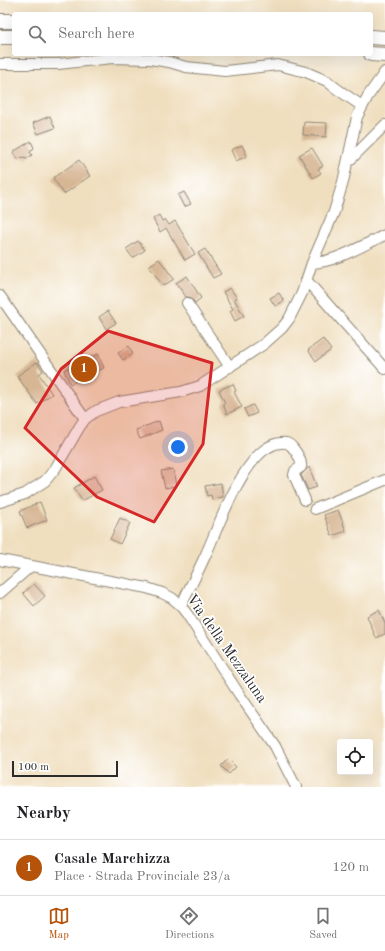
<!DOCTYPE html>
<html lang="en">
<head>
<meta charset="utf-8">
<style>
  body { margin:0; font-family:"Old Standard TT",serif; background:#f6f6f6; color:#202124 }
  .controls { position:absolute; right:12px; bottom:12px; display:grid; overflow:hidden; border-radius:4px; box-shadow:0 4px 16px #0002 }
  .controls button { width:36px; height:36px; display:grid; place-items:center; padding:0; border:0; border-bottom:1px solid #e0e0e0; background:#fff; color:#202124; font:20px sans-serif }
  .scale { position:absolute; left:12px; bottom:10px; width:106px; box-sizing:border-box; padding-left:4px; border:2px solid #2b2b2b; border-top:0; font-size:11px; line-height:14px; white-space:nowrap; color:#2b2b2b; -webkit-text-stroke:3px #fff; paint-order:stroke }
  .you { position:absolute; left:178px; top:447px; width:14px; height:14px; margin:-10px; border:3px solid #fff; border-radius:50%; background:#1a73e8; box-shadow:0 0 0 6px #1a73e833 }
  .badge { display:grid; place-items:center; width:26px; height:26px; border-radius:50%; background:#b45309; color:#fff; font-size:13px; font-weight:700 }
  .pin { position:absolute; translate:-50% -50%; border:2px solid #fff; box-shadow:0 1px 4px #0006 }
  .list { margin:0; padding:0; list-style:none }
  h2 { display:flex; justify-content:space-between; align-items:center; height:52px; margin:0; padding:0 16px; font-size:17px }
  h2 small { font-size:13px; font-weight:400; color:#757577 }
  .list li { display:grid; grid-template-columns:26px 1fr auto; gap:12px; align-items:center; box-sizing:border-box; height:56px; padding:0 16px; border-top:1px solid #e0e0e0 }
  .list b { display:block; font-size:15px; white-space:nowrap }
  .list p { margin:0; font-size:13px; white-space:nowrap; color:#757577 }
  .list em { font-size:13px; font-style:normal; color:#757577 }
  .icon { flex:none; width:22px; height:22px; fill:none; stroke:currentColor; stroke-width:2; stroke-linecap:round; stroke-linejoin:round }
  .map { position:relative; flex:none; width:385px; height:787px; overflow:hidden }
  .search { position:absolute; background:#fff; box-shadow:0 4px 16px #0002; left:12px; right:12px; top:12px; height:44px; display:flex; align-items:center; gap:10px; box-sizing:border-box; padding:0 14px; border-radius:4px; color:#757577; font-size:15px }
  .sheet { height:108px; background:#fff }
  nav { display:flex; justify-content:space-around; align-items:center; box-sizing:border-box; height:56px; border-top:1px solid #e0e0e0; background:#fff; font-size:11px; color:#757577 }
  nav a { display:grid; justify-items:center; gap:2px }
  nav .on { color:#b45309 }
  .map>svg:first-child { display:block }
  .building { fill:#d7b694 }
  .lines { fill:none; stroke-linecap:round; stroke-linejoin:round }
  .minor-casing { stroke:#8e8575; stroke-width:12 }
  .highway-casing { stroke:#8e8575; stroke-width:16 }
  .minor { stroke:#fff; stroke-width:10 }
  .highway { stroke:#fff; stroke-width:14 }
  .marked { fill:#d62828; fill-opacity:0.2; stroke:#d62828; stroke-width:3; stroke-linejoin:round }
  .labels { text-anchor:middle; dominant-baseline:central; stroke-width:3.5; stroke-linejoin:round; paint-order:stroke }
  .street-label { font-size:15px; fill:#2b2b2b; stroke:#fff }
</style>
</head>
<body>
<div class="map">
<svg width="385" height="787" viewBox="0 0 385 787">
  <rect width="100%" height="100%" fill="#fff"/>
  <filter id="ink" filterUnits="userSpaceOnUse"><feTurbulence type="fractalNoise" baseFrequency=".025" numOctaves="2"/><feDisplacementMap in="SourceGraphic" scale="8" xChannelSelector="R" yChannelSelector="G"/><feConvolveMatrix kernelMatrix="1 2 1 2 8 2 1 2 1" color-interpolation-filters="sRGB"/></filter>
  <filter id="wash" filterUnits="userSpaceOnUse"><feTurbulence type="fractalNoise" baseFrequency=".012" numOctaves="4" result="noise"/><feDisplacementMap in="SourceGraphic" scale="16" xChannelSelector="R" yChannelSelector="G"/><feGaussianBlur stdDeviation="0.9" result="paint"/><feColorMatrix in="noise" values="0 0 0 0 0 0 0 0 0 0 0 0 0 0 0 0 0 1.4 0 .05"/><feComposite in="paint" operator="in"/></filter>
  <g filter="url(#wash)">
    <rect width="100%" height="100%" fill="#f0dfbf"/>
    <g id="blocks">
      <path class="building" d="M50 116 55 128 38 134 33 123Z
        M304 122 327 123 326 137 303 135Z
        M31 141 34 148 30 152 32 155 26 159 24 157 18 159 13 152Z
        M242 145 247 156 236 161 231 150Z
        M312 148 323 166 318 169 321 173 313 178 299 155Z
        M79 160 90 176 64 194 53 178Z
        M184 192 191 204 184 207 178 195Z
        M159 215 162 221 165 219 169 225 175 221 195 254 185 260 166 228 160 232 153 219Z
        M138 241 145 250 133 258 126 249Z
        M205 249 221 274 213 278 198 253Z
        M159 259 174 279 163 286 149 266Z
        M187 276 201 298 195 303 190 297H186L176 283Z
        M230 288 237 298 234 299 244 316 235 321 230 311 233 309 223 292Z
        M279 293 284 301 275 306 270 298Z
        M108 311 116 323 106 329 99 317Z
        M323 339 331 350 316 361 308 350Z
        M129 346 133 354 123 360 118 353Z
        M98 354 104 368 70 384 64 370Z
        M37 362 43 371 39 374 52 394 37 404 17 376Z
        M233 384 236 391 234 392 242 407 227 414 223 404 225 403 219 390Z
        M253 405 257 413 248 417 244 409Z
        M159 421 162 430 140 439 136 430Z
        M309 467 317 487 308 490 301 475Z
        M173 469 176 486 165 488 161 471Z
        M94 476 102 490 82 501 74 488Z
        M221 483 223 497 212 499 211 495 207 496 205 486Z
        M40 502 47 520 27 528 20 511Z
        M338 510 346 531 332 536 324 515Z
        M120 518 130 523 120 544 110 539Z
        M34 584 45 596 34 606 23 593Z
        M379 610 385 623V634L376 638 367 616Z
        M228 759 236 767 229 774 221 766Z"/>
    </g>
  </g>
  <g filter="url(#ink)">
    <use href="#blocks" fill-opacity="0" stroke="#8e8575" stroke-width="1"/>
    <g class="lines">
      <defs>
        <path id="minor" d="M0 64H58L112 58 150 59 169 62 186 67 225 71 278 65 306 72 327 81 337 89 362 106
          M347 163 385 125
          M312 263C336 262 363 245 385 235
          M307 281 385 369
          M0 296 85 419
          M187 303 230 367
          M0 502 25 494 45 481 55 469 80 426 85 419 96 411 119 402 181 392 200 386 264 344 282 328 289 319 302 293 312 263 334 212 343 182 357 117 368 96 385 72
          M315 509 385 480
          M0 560 147 588 162 593 172 598 179 604 187 614 239 694 275 746 296 787
          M0 593 31 566
          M181 606C189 589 198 572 206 554 219 526 245 447 280 443 286 442 289 443 293 448 297 453 302 460 301 467L295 471 294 475 305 500"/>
        <path id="highway" d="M0 21H14
          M0 37H14
          M371 37 385 38
          M371 54 385 55"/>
      </defs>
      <use href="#minor" class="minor-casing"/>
      <use href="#highway" class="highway-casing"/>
      <use href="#minor" class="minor"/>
      <use href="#highway" class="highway"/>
    </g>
  </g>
  <path class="marked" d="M108 331 212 363 203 444 154 522 97 497 25 428 61 369Z"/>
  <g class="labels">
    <g class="street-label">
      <text transform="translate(226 649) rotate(55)">Via della Mezzaluna</text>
    </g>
  </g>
</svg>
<div class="controls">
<button><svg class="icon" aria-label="locate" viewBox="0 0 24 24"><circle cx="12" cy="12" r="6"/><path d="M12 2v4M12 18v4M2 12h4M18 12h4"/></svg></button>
</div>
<div class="scale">100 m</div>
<div class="you"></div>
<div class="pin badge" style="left:84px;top:369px">1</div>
<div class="search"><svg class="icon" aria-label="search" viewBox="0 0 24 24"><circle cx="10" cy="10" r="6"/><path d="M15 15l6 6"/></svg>Search here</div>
</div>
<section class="sheet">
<h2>Nearby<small></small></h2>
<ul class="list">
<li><span class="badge">1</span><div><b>Casale Marchizza</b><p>Place · Strada Provinciale 23/a</p></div><em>120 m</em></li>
</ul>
</section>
<nav>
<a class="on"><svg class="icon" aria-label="map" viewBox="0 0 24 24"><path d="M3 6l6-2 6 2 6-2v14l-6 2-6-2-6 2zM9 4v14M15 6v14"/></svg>Map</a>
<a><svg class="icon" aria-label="directions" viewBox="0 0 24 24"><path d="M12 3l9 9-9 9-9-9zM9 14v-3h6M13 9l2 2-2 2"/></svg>Directions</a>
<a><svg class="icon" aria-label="saved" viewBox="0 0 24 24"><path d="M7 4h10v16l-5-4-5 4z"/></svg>Saved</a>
</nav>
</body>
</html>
